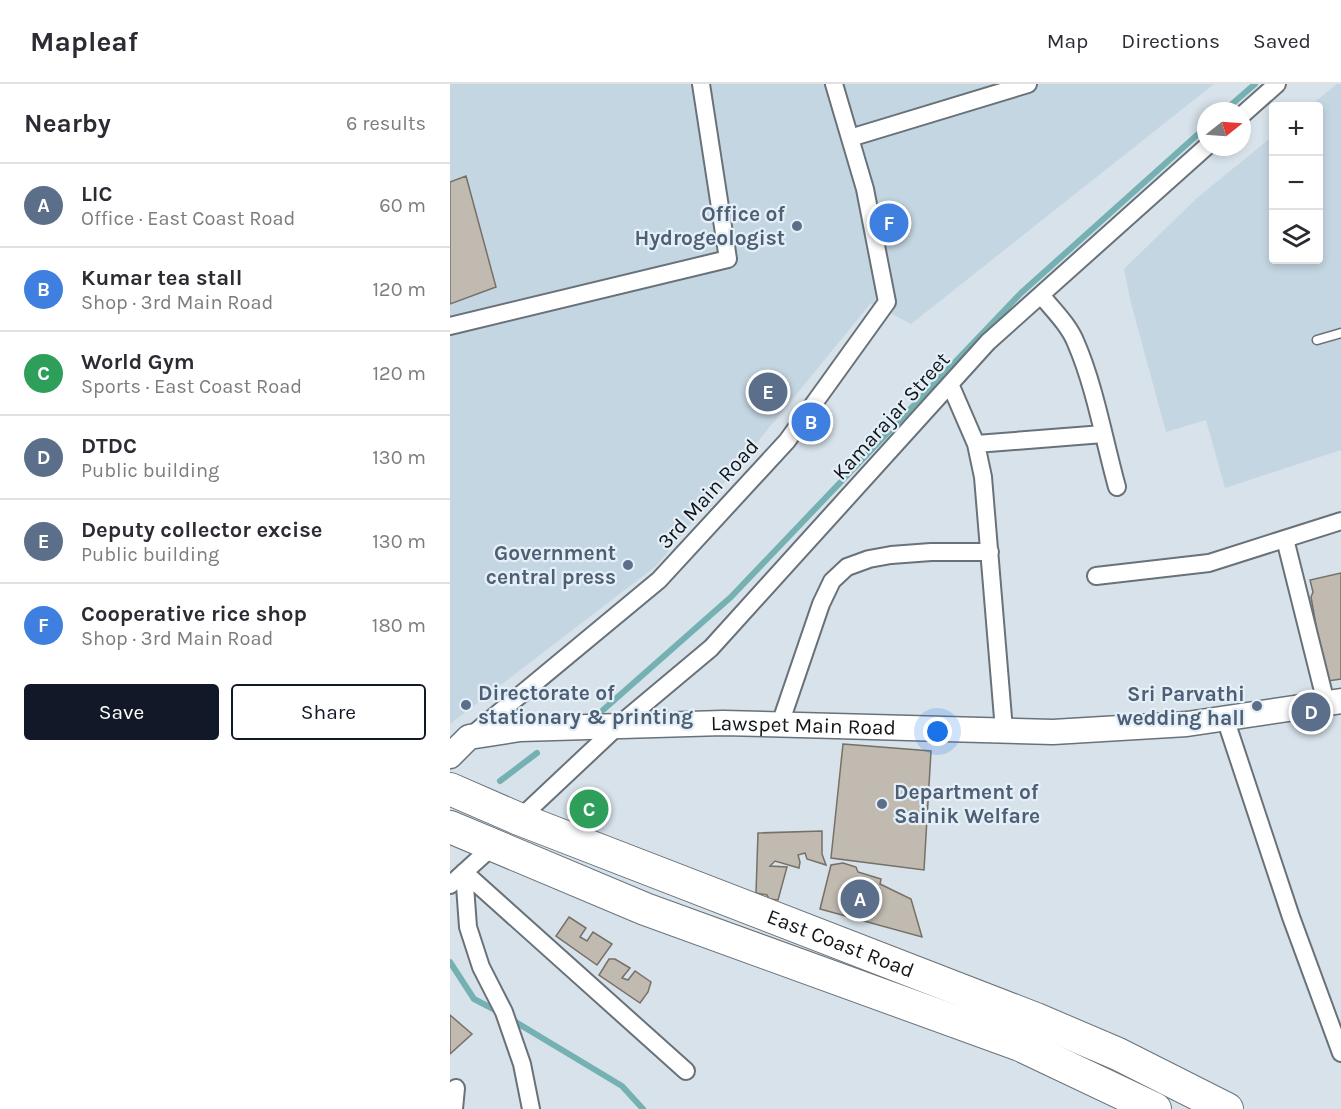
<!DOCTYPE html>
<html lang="en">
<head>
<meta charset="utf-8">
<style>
  body { margin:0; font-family:Karla,sans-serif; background:#f7f7f7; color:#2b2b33 }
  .controls { position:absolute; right:18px; top:18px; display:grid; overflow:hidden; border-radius:6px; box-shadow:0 3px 9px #0003 }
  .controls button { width:54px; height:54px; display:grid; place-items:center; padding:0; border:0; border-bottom:2px solid #e1e1e2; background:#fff; color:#2b2b33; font:30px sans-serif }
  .compass { position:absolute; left:747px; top:18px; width:54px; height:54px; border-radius:50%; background:#fff; box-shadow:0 3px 9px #0003; rotate:73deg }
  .you { position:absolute; left:488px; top:648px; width:21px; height:21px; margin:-15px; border:4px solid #fff; border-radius:50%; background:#1a73e8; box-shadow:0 0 0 9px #1a73e833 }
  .badge { display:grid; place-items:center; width:39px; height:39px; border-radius:50%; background:#111827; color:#fff; font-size:20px; font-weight:700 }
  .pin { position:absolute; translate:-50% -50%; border:3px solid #fff; box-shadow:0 2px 6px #0006 }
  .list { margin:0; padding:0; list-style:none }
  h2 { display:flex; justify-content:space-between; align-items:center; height:78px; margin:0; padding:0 24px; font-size:26px }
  h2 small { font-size:20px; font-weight:400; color:#7c7c81 }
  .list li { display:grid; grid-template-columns:39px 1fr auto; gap:18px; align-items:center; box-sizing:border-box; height:84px; padding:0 24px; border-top:2px solid #e1e1e2 }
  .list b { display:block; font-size:22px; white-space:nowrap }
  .list p { margin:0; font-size:20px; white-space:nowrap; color:#7c7c81 }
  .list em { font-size:20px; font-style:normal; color:#7c7c81 }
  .actions { display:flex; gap:12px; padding:18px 24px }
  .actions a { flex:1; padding:14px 0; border:2px solid #111827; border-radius:6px; text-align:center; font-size:21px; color:#111827 }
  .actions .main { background:#111827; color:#fff }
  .icon { flex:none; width:33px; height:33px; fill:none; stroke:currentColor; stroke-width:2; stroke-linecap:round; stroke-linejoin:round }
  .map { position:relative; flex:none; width:891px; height:1025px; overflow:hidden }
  header { display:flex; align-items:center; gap:36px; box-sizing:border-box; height:84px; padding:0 30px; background:#fff; border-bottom:2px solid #e1e1e2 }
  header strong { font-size:28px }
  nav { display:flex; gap:33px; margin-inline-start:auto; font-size:21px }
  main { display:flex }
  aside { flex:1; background:#fff }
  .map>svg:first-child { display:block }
  .built { fill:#c5d6e3 }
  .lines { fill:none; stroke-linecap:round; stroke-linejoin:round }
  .stream { stroke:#75b1b2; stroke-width:6 }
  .building { fill:#c1bab0; stroke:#767067; stroke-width:1.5 }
  .lane-casing { stroke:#697279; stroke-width:11 }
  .street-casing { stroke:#697279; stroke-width:20 }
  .secondary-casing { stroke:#697279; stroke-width:27 }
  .highway-casing { stroke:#697279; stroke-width:34 }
  .lane { stroke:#fff; stroke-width:8 }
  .street { stroke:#fff; stroke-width:16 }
  .secondary { stroke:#fff; stroke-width:24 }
  .highway { stroke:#fff; stroke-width:32 }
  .service-dot { fill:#5c6f8a; stroke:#e4eff7; stroke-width:2 }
  .labels { text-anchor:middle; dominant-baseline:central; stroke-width:4.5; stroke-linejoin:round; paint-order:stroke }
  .service-label { font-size:21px; font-weight:bold; fill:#4e5e75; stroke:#e4eff7; text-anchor:end }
  .street-label { font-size:21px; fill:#131619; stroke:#e4eff7 }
</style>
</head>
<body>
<header>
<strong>Mapleaf</strong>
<nav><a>Map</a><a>Directions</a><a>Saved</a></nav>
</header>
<main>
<aside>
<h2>Nearby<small>6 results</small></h2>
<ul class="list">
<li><span class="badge" style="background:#5c6f8a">A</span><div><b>LIC</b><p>Office · East Coast Road</p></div><em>60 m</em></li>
<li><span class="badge" style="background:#3f7fe0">B</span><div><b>Kumar tea stall</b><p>Shop · 3rd Main Road</p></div><em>120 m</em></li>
<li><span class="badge" style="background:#2e9e5b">C</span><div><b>World Gym</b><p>Sports · East Coast Road</p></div><em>120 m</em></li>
<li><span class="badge" style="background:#5c6f8a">D</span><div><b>DTDC</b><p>Public building</p></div><em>130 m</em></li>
<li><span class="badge" style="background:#5c6f8a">E</span><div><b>Deputy collector excise</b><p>Public building</p></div><em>130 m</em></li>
<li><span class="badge" style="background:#3f7fe0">F</span><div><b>Cooperative rice shop</b><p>Shop · 3rd Main Road</p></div><em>180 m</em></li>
</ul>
<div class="actions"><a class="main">Save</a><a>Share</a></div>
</aside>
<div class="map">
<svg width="891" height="1025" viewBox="0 0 891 1025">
  <rect width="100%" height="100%" fill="#d7e2ea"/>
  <path class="built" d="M0 0H764L461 240 421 219 206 482 0 640Z
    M887 0H891V366L775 404 756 336 716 348 681 219 674 185 747 114 823 52 824 176H868V22H860Z"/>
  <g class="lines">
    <path class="stream" d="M774 27 805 0
      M153 626 281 513 571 209 756 43
      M50 697 87 669
      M0 878 24 915 51 929
      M59 934 172 1002 193 1025"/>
  </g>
  <path class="building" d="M16 92 46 203 0 220V98Z
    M891 489V595L878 597 874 586 861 513 863 508 860 496Z
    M393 660 481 667 474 786 381 774Z
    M372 747V770L376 781 357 775 355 769 348 771 350 778 349 784 325 777 320 782 337 783 328 816 319 815 317 811 306 809 308 749Z
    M393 779 406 783 408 788 431 795 430 800 461 815 472 853 370 825 381 781Z
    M119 833 136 844 130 853 137 857 143 848 162 860 147 881 106 852Z
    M159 875H165L180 884 172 894 178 896 185 887 201 898 198 908 190 919 149 891Z
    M0 931 22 950 0 970Z"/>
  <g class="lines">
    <defs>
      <path id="lane" d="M867 256 891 249"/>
      <path id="street" d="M792 31 827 0
        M400 54 578 0
        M591 211C603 226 619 241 626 259 645 303 654 356 667 403
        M0 242 278 175 251 0
        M500 300 526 360 533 393 554 646
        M526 360 653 350
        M835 455 876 619
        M646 492 759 479 891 437
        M775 634 841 833 891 969
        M330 640 371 520 382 497 397 483 419 475 441 471 481 468H540
        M22 651 209 496 337 357 437 218 415 105 384 0
        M69 735 169 641 261 564 538 258 756 63
        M14 788 236 987
        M14 788 18 843 31 883 54 928 72 980 81 1025
        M0 801 43 762
        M4 1025 6 1004"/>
      <g id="secondary">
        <path id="s1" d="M0 672 19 653 70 645 273 639 603 648 737 640 891 617"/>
      </g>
      <g id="highway">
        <path id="s2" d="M0 705 69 735 586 935 668 970 777 1025"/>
        <path d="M0 743 195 825 570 961 705 1025"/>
      </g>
    </defs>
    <use href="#lane" class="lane-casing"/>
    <use href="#street" class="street-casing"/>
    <use href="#secondary" class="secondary-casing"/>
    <use href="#highway" class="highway-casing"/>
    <use href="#lane" class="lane"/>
    <use href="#street" class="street"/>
    <use href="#secondary" class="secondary"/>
    <use href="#highway" class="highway"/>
  </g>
  <g class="service-dot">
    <circle cx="347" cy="142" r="6"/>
    <circle cx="178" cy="481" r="6"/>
    <circle cx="16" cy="621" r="6"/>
    <circle cx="807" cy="622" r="6"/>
    <circle cx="432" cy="720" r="6"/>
  </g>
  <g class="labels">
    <g class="service-label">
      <text x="335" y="130">Office of<tspan x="335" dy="24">Hydrogeologist</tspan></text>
      <text x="166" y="469">Government<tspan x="166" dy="24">central press</tspan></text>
      <text x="28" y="609" text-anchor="start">Directorate of<tspan x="28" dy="24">stationary &amp; printing</tspan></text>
      <text x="795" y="610">Sri Parvathi<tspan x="795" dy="24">wedding hall</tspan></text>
      <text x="444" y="708" text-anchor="start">Department of<tspan x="444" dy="24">Sainik Welfare</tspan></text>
    </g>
    <g class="street-label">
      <text transform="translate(441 332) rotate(-48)">Kamarajar Street</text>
      <text transform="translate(258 410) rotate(-48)">3rd Main Road</text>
      <text stroke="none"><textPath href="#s1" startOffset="362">Lawspet Main Road</textPath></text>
      <text stroke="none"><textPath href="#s2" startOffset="420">East Coast Road</textPath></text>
    </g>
  </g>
</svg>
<div class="controls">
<button>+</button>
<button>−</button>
<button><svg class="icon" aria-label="layers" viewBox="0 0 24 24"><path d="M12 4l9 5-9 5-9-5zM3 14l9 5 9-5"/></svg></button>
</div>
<svg class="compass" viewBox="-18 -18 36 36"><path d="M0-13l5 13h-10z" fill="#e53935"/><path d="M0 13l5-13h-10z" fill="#7c7c81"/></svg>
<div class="you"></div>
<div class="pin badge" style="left:410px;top:815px;background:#5c6f8a">A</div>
<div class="pin badge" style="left:361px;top:338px;background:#3f7fe0">B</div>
<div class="pin badge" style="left:139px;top:725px;background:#2e9e5b">C</div>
<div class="pin badge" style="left:861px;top:628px;background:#5c6f8a">D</div>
<div class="pin badge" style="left:318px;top:308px;background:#5c6f8a">E</div>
<div class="pin badge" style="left:439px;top:139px;background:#3f7fe0">F</div>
</div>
</main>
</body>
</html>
